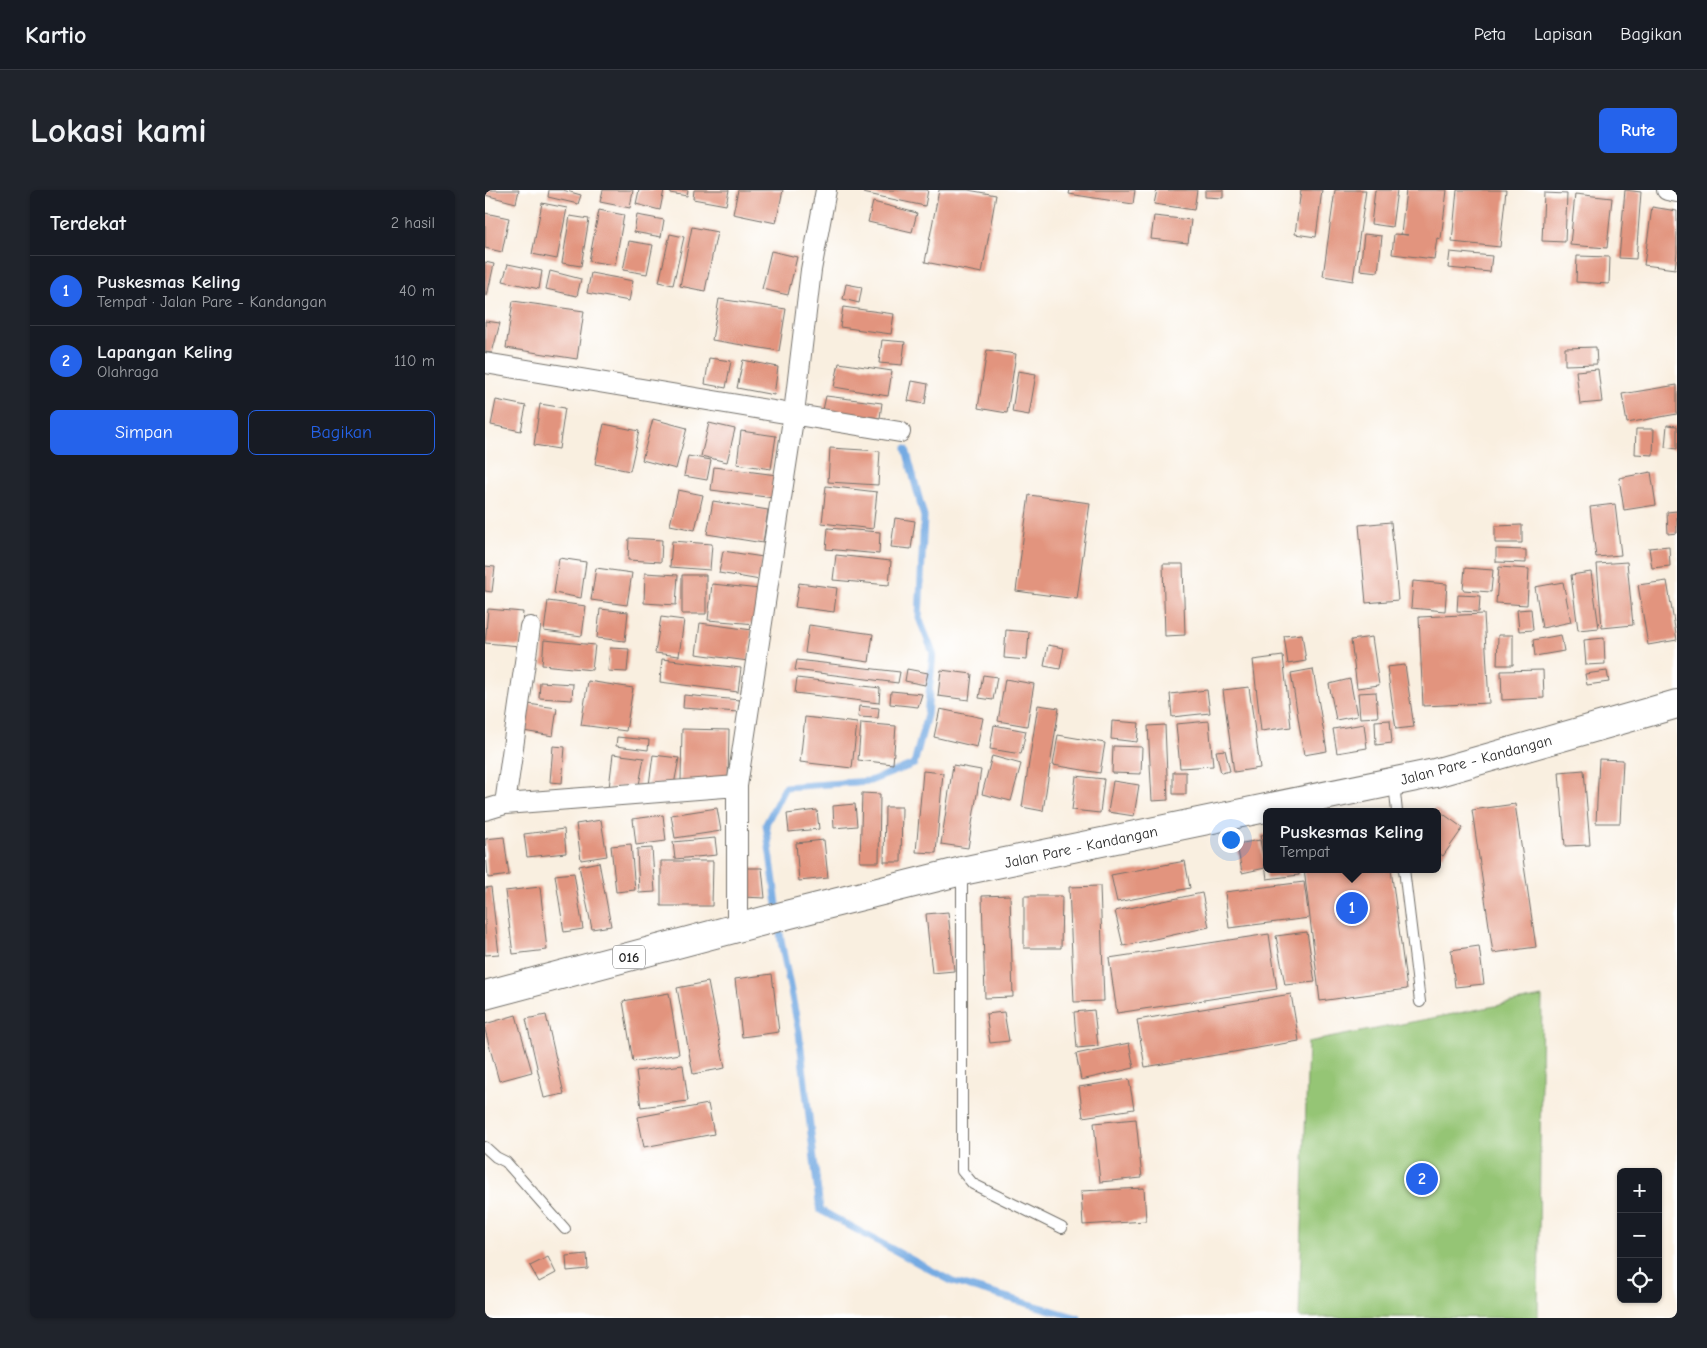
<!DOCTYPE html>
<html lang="id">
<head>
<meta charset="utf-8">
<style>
  body { margin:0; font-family:"Comic Neue",sans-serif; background:#20242c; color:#f1f3f6 }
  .controls { position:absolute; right:15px; bottom:15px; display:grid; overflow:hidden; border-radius:8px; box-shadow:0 1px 4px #0004 }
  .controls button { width:45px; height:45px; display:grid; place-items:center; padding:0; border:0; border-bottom:1px solid #363941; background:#171b24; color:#f1f3f6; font:25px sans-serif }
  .you { position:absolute; left:745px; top:649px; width:18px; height:18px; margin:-12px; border:4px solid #fff; border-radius:50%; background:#1a73e8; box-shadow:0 0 0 8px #1a73e833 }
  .badge { display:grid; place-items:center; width:32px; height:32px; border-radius:50%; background:#2563eb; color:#fff; font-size:16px; font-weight:700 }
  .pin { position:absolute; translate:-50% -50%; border:2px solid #fff; box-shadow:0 1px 5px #0006 }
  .popup { position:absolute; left:778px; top:618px; width:178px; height:65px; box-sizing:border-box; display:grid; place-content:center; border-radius:8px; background:#171b24; filter:drop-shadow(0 1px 4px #0005); font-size:16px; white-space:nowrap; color:#9ea1a6 }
  .popup b { font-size:19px; color:#f1f3f6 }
  .popup::after { content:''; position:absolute; left:50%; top:100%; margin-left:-10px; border:10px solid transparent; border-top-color:#171b24 }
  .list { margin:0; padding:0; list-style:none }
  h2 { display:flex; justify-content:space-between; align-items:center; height:65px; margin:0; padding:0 20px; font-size:21px }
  h2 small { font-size:16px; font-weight:400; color:#9ea1a6 }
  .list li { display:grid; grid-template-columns:32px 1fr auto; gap:15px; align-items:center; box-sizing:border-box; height:70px; padding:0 20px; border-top:1px solid #363941 }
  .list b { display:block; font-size:19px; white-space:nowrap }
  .list p { margin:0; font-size:16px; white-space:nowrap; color:#9ea1a6 }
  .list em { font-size:16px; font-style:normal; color:#9ea1a6 }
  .actions { display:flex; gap:10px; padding:15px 20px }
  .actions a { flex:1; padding:11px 0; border:1px solid #2563eb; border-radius:8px; text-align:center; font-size:18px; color:#2563eb }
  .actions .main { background:#2563eb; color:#fff }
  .icon { flex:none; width:28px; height:28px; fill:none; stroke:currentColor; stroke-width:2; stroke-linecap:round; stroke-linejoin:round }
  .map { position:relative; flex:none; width:1192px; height:1128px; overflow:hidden; border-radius:8px }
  header { display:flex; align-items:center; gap:30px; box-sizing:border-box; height:70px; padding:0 25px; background:#171b24; border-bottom:1px solid #363941 }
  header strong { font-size:24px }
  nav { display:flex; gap:28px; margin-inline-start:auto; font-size:18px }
  .intro { display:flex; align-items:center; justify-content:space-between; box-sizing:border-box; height:120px; padding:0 30px }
  h1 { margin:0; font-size:35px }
  .button { padding:12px 22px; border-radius:8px; background:#2563eb; color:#fff; font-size:18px; font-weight:700 }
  main { display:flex; gap:30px; padding:0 30px }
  aside { flex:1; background:#171b24; border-radius:8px; box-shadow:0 1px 4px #0004 }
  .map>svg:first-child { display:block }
  .green { fill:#95c575; stroke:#607850 }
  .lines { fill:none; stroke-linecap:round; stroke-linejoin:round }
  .stream { stroke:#74aae2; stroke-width:7 }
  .building { fill:#e2947e }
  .lane-casing { stroke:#73706a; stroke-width:12 }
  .street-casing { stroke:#73706a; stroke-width:22 }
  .primary-casing { stroke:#73706a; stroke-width:30 }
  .lane { stroke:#fff; stroke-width:10 }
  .street { stroke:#fff; stroke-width:20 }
  .primary { stroke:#fff; stroke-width:28 }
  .labels { text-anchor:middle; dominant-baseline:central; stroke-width:5; stroke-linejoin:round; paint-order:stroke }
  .shield { fill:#fff; stroke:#6b6b6b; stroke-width:1 }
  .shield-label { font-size:14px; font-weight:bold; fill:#2b2b2b }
  .street-label { font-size:15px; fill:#2b2b2b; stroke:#fff }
</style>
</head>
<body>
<header>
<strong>Kartio</strong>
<nav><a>Peta</a><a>Lapisan</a><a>Bagikan</a></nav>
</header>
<div class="intro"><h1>Lokasi kami</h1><a class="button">Rute</a></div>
<main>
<aside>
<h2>Terdekat<small>2 hasil</small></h2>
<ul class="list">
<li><span class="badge">1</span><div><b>Puskesmas Keling</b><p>Tempat · Jalan Pare - Kandangan</p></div><em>40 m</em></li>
<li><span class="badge">2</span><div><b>Lapangan Keling</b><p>Olahraga</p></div><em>110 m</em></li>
</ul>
<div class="actions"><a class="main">Simpan</a><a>Bagikan</a></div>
</aside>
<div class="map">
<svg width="1192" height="1128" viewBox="0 0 1192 1128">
  <rect width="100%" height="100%" fill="#fff"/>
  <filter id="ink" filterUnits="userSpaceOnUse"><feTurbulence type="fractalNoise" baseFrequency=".02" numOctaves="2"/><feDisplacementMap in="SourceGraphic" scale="10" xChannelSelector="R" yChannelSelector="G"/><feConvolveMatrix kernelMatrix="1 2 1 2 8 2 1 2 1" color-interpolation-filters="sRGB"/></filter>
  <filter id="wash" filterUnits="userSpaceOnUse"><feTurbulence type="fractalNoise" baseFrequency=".0096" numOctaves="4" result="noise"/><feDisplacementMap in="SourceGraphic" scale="20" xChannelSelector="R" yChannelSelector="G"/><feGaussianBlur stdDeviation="1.12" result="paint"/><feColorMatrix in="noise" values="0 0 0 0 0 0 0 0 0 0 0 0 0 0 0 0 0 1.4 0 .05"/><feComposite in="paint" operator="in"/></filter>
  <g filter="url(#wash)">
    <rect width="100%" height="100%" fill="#f9efe0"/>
    <path class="green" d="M1057 807 1053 1128 885 1127 814 1128 823 852Z"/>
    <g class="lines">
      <path class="stream" d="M293 722 281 634 300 597 385 591 429 574 442 525 448 463 434 428 439 327 421 259
        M294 733 296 751 314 842 335 1020 468 1092 593 1128"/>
    </g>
    <g id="blocks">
      <path class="building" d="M0 0H34L31 13 0 5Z
        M64 0H78L96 5 93 14 63 7Z
        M118 0H148L145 18 115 12Z
        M154 0H179L175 20 151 14Z
        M186 0H203L202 6 185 3Z
        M209 0H244L241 15 208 9Z
        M253 0H298L291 33 248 24Z
        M379 0H443L440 16 378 3Z
        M454 0H483L511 5 497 83 440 72Z
        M585 0H650L648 14 584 4Z
        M672 0H712L709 20 669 14Z
        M720 0H738V8L720 7Z
        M816 0H837L831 47 810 44Z
        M850 0H881L868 91 838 86Z
        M890 0H912L907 37 886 34Z
        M921 0H962L956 49 952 48 949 69 907 64 909 44 923 45 916 44Z
        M972 0H1021L1015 57 967 52Z
        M1140 0 1156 2 1151 69 1134 68Z
        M1059 3 1082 4 1080 52 1057 51Z
        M1090 4 1127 8 1122 58 1085 55Z
        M388 12 432 23 427 42 383 32Z
        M57 13 82 18 72 69 47 64Z
        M1167 17 1192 21V63L1190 79 1159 75Z
        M114 20 139 25 130 75 104 71Z
        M0 23 24 28 17 62 0 58Z
        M152 25 179 30 176 47 149 42Z
        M85 26 104 29 96 76 77 73Z
        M669 26 706 30 703 53 666 49Z
        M207 37 232 42 220 101 195 96Z
        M185 44 199 47 188 95 174 92Z
        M879 44 897 46 893 82 875 80Z
        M144 51 168 55 162 84 138 80Z
        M286 61 312 67 303 105 277 99Z
        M965 62 1007 66 1005 82 963 78Z
        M1092 66 1125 67 1124 94 1091 92Z
        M0 72 9 74 2 106 0 105Z
        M23 74 57 81 54 99 18 91Z
        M65 81 96 89 92 106 61 99Z
        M106 83 148 91 144 111 102 103Z
        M361 94 377 97 374 113 358 109Z
        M234 109 301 119 294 161 227 150Z
        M28 111 99 121 92 169 21 158Z
        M358 117 409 124 406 144 355 137Z
        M0 131 15 133 7 163 0 162Z
        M397 150 420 152 417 175 394 173Z
        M1111 157 1112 174 1080 175V158Z
        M502 160 531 164 522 223 493 218Z
        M224 168 246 171 241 198 220 194Z
        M258 170 293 177 289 205 252 198Z
        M354 173 407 181 403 206 349 197Z
        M1113 179 1117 212 1095 214 1091 181Z
        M533 181 551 184 544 225 527 222Z
        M427 191 443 194 440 214 423 211Z
        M1192 195V224L1142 233 1137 204Z
        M341 206 397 213 395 228 338 220Z
        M11 210 41 216 36 241 6 235Z
        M55 214 80 218 74 259 49 255Z
        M168 229 202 238 191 279 157 270Z
        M224 233 250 239 242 272 216 266Z
        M119 234 154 241 145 281 110 274Z
        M1182 235 1192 236V259L1180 257Z
        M1151 239H1169L1168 265 1150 264Z
        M256 241 291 246 286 279 252 274Z
        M345 258 395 261 393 295 343 292Z
        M203 266 226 270 222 290 199 286Z
        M229 277 292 285 289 308 226 300Z
        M1166 282 1171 315 1139 320 1134 288Z
        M341 296 392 302 388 339 337 333Z
        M193 300 218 305 210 340 185 335Z
        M544 305 605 313 592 409 531 401Z
        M228 311 283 320 278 353 222 344Z
        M1130 314 1136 365 1111 367 1105 317Z
        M1192 321V343L1183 344 1182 322Z
        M410 328 430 331 426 359 406 357Z
        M906 332 913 410 881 413 874 335Z
        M1037 335V353H1010V336Z
        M343 338 395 342 394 364 341 359Z
        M144 348 177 350 176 372 143 370Z
        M187 351 227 354 225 380 185 377Z
        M1184 356 1185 376 1167 378 1164 358Z
        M1011 359 1041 360V373L1011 372Z
        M238 361 278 367 275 390 234 383Z
        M351 365 406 371 404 395 348 390Z
        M74 368 101 372 96 408 69 403Z
        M1142 372 1148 435 1117 438 1112 374Z
        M678 374H698L700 445 680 446Z
        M0 376 10 377 7 402 0 401Z
        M1014 377 1044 379 1042 415 1011 413Z
        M111 378 147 383 142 415 106 410Z
        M980 378 1008 380 1006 402 978 400Z
        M1106 382 1114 438 1093 440 1086 385Z
        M160 383 193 385 191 415 159 413Z
        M197 385H221V424H197Z
        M928 391 962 394 960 421 926 418Z
        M1182 391 1192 450 1163 455 1153 395Z
        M1078 392 1086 432 1057 438 1050 397Z
        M314 393 352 398 349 422 310 417Z
        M227 394 275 399 271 434 223 430Z
        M973 405 995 406 994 422 972 421Z
        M63 411 101 416 97 446 59 441Z
        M3 419 38 422 35 456 0 453Z
        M115 419 143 422 140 451 112 448Z
        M1046 419 1048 440 1034 441 1032 420Z
        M999 424 1004 513 938 516 934 427Z
        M176 427 199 430 194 466 170 463Z
        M215 433 267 440 263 471 211 464Z
        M324 435 388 444 384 472 320 463Z
        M521 440 544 442 542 470 519 468Z
        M817 444 821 471 803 474 799 446Z
        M1013 445H1028V475H1012Z
        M1076 445 1079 461 1050 466 1048 450Z
        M887 447 894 495 872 498 866 450Z
        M1119 448 1120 474 1101 475 1099 450Z
        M59 450 110 455 107 480 57 475Z
        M563 455 579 458 575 479 559 476Z
        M125 458 144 459 142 482 123 481Z
        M798 466 806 537 776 541 768 470Z
        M177 469 256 478 253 502 175 492Z
        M312 470 415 482 413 493 310 480Z
        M920 475 929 537 911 539 902 477Z
        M422 479 443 483 440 495 420 491Z
        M828 479 842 561 819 565 806 483Z
        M456 480 487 484 484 510 453 506Z
        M1058 480 1059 508 1017 510 1016 481Z
        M1122 481 1124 492 1102 495 1100 484Z
        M498 485 512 487 508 510 494 508Z
        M312 488 395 498 394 513 310 503Z
        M520 489 549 494 542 536 513 531Z
        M865 489 872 526 851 530 844 494Z
        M103 491 148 498 141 541 96 535Z
        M55 492 88 494 87 510 54 508Z
        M764 497 775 578 749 582 738 500Z
        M722 500 725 523 687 527 685 504Z
        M406 501 437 504 433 517 405 514Z
        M891 502 893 527 875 528 873 503Z
        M199 505 255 510 253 522 198 518Z
        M43 514 72 518 68 546 38 541Z
        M553 515 574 518 558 621 537 617Z
        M374 516 394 518 393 528 373 527Z
        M455 519 498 528 492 557 449 547Z
        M320 527 372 533 367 578 315 572Z
        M905 530 907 553 891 555 890 531Z
        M627 531 654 533 652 552 626 549Z
        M724 531 728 576 695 578 691 534Z
        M376 533 411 536 408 574 373 570Z
        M879 534 882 558 852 563 848 539Z
        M509 535 541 541 536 564 505 559Z
        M680 535 683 610 667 611 663 536Z
        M197 539 244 540 243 592 196 591Z
        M573 545 620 553 615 583 568 575Z
        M132 547 164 550 163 560 131 556Z
        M68 556 80 557 77 593 65 592Z
        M628 556 657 557 656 584 627 583Z
        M740 560 745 581 736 583 731 561Z
        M128 564 159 568 154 595 124 598Z
        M168 565 194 568 189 595H164Z
        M507 566 536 574 526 611 497 604Z
        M1114 569 1138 570 1135 633H1111Z
        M468 575 496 580 483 658 456 654Z
        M1099 580 1105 655 1080 656 1074 582Z
        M438 581 458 583 451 663 431 662Z
        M688 582H701V604H688Z
        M591 586 619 589 615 623 587 620Z
        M628 591 654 595 649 626 623 622Z
        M377 603 395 604 394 672H375Z
        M370 614 372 636 349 638 348 616Z
        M1030 614 1051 757 1008 763 987 620Z
        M400 617H417L416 672H399Z
        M232 618 236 641 190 648 186 625Z
        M950 618 978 638 958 666 952 662V622H947Z
        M332 620 334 639 304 642 302 624Z
        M178 625 181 651 151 655 148 629Z
        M116 630 122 666 96 670 91 634Z
        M79 639 81 663 42 667 39 644Z
        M782 644V679H814V685L782 689 776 645Z
        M19 647 24 685 3 688 0 649Z
        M230 648 232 665 190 669 188 652Z
        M339 650 343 688 314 691 311 653Z
        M775 650 780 678 757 683 752 654Z
        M146 654 150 700 131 702 126 656Z
        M167 658 170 702 154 703 152 659Z
        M176 671H228L227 716H176Z
        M700 671 705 698 632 712 626 685Z
        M114 672 126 736 107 739 94 676Z
        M257 678H277L280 708 256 707Z
        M819 679H906L922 799 835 811Z
        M89 683 98 739 79 742 70 685Z
        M819 692 824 728 744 738 740 702Z
        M615 696 619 811 589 812 584 697Z
        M6 697 14 764 0 765V698Z
        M55 697 62 760 28 764 20 701Z
        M717 703 724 737 638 756 630 721Z
        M525 705 528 807 500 808 497 706Z
        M539 706H577L576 758H539Z
        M463 722 469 781 447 783 441 724Z
        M822 742 830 792 800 795 791 746Z
        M784 744 792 799 632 823 624 768Z
        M994 756 999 794 970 797 966 760Z
        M287 784 294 842 257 847 250 789Z
        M223 792 240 878 208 884 192 798Z
        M184 803 194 864 148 872 138 811Z
        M806 804 814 851 660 877 652 830Z
        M609 820 613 856 592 858 589 822Z
        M519 822 524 851 505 853 501 824Z
        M31 825 47 882 14 891 0 840V834Z
        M61 825 79 904 59 908 41 829Z
        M644 853 649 878 596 890 591 864Z
        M198 875 203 911 156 917 151 881Z
        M644 889 649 919 598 927 594 897Z
        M223 914 229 944 159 957 153 927Z
        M651 929 657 988 615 992 609 933Z
        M659 998 661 1031 598 1035 596 1001Z
        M102 1064 103 1079 82 1081 81 1066Z
        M63 1067 71 1083 54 1092 45 1076Z"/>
    </g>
  </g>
  <g filter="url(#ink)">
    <use href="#blocks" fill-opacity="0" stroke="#73706a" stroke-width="1"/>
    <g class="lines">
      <defs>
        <path id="lane" d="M909 593 912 622
          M919 679 935 812
          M477 682V981L488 994 577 1038
          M0 957 11 967 21 972 80 1039"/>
        <path id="street" d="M1182 0 1192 2
          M0 173 415 242
          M20 614 45 437
          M0 620 20 614 252 596
          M252 739V596L309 223 326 80 341 0"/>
        <path id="primary" d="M0 805 305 724 477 681 950 583 1192 514"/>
      </defs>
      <use href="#lane" class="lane-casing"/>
      <use href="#street" class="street-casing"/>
      <use href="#primary" class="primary-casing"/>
      <use href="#lane" class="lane"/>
      <use href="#street" class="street"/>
      <use href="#primary" class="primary"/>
    </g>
  </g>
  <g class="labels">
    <rect class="shield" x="128" y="755.5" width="32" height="23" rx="4"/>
    <g class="shield-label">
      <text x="144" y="767">016</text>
    </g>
    <g class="street-label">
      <text transform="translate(991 570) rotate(-15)">Jalan Pare - Kandangan</text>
      <text transform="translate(596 657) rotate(-12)">Jalan Pare - Kandangan</text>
    </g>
  </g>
</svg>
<div class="controls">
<button>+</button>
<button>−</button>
<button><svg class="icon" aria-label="locate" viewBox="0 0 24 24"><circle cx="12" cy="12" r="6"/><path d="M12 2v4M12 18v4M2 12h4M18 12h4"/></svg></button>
</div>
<div class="you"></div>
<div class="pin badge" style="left:867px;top:718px">1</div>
<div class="popup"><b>Puskesmas Keling</b>Tempat</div>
<div class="pin badge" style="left:937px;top:989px">2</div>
</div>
</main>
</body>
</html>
